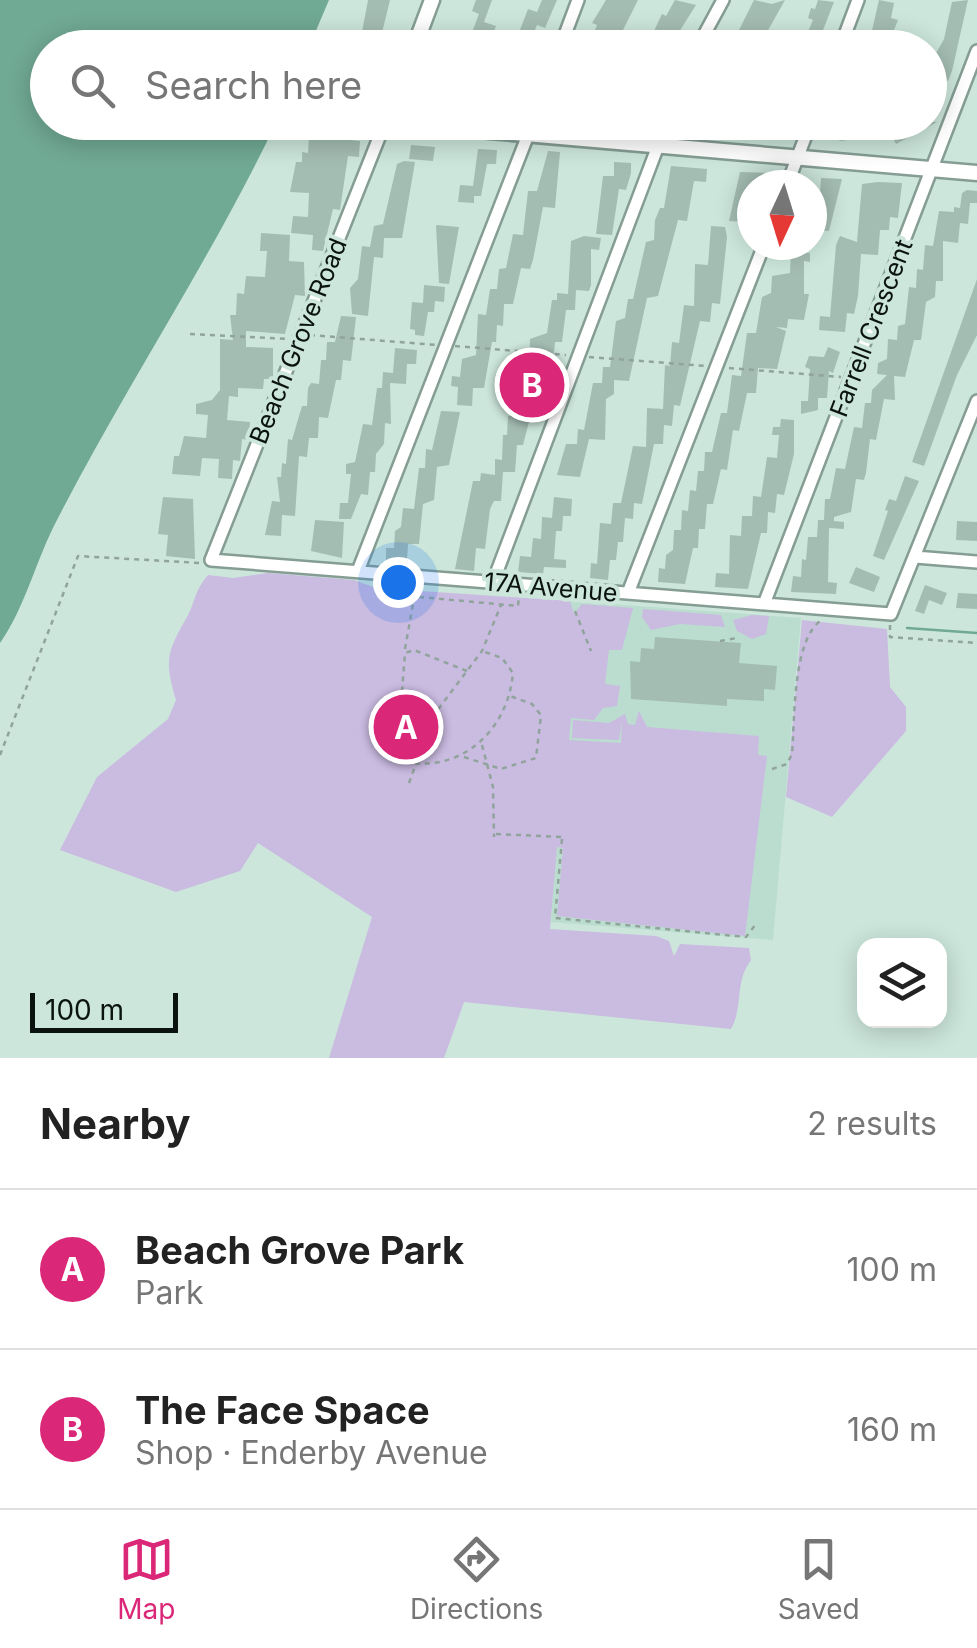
<!DOCTYPE html>
<html lang="en">
<head>
<meta charset="utf-8">
<style>
  body { margin:0; font-family:Inter,sans-serif; background:#f2f2f2; color:#222 }
  .controls { position:absolute; right:30px; bottom:30px; display:grid; overflow:hidden; border-radius:20px; box-shadow:0 5px 25px #0003 }
  .controls button { width:90px; height:90px; display:grid; place-items:center; padding:0; border:0; border-bottom:2px solid #e0e0e0; background:#fff; color:#222; font:50px sans-serif }
  .compass { position:absolute; left:737px; top:170px; width:90px; height:90px; border-radius:50%; background:#fff; box-shadow:0 5px 25px #0003; rotate:184deg }
  .scale { position:absolute; left:30px; bottom:25px; width:148px; box-sizing:border-box; padding-left:10px; border:5px solid #0a1310; border-top:0; font-size:28px; line-height:35px; white-space:nowrap; color:#0a1310; -webkit-text-stroke:8px #cce6db; paint-order:stroke }
  .you { position:absolute; left:398px; top:582px; width:35px; height:35px; margin:-25px; border:8px solid #fff; border-radius:50%; background:#1a73e8; box-shadow:0 0 0 15px #1a73e833 }
  .badge { display:grid; place-items:center; width:65px; height:65px; border-radius:50%; background:#db2777; color:#fff; font-size:32px; font-weight:700 }
  .pin { position:absolute; translate:-50% -50%; border:5px solid #fff; box-shadow:0 2px 10px #0006 }
  .list { margin:0; padding:0; list-style:none }
  h2 { display:flex; justify-content:space-between; align-items:center; height:130px; margin:0; padding:0 40px; font-size:42px }
  h2 small { font-size:32px; font-weight:400; color:#767676 }
  .list li { display:grid; grid-template-columns:65px 1fr auto; gap:30px; align-items:center; box-sizing:border-box; height:160px; padding:0 40px; border-top:2px solid #e0e0e0 }
  .list b { display:block; font-size:38px; white-space:nowrap }
  .list p { margin:0; font-size:32px; white-space:nowrap; color:#767676 }
  .list em { font-size:32px; font-style:normal; color:#767676 }
  .icon { flex:none; width:55px; height:55px; fill:none; stroke:currentColor; stroke-width:2; stroke-linecap:round; stroke-linejoin:round }
  .map { position:relative; flex:none; width:977px; height:1058px; overflow:hidden }
  .search { position:absolute; background:#fff; box-shadow:0 5px 25px #0003; left:30px; right:30px; top:30px; height:110px; display:flex; align-items:center; gap:25px; box-sizing:border-box; padding:0 35px; border-radius:55px; color:#767676; font-size:38px }
  .sheet { height:450px; background:#fff }
  nav { display:flex; justify-content:space-around; align-items:center; box-sizing:border-box; height:140px; border-top:2px solid #e0e0e0; background:#fff; font-size:28px; color:#767676 }
  nav a { display:grid; justify-items:center; gap:5px }
  nav .on { color:#db2777 }
  .map>svg:first-child { display:block }
  .built { fill:#bbddcf }
  .green { fill:#cabbe1 }
  .water { fill:#70a994 }
  .lines { fill:none; stroke-linecap:round; stroke-linejoin:round }
  .stream { stroke:#70a994; stroke-width:2.5 }
  .building { fill:#a4bdb3 }
  .minor-casing { stroke:#859d93; stroke-width:16 }
  .tertiary-casing { stroke:#859d93; stroke-width:19 }
  .path { stroke:#90a49c; stroke-width:2.5; stroke-dasharray:5 5; stroke-linecap:butt }
  .minor { stroke:#fff; stroke-width:11 }
  .tertiary { stroke:#fff; stroke-width:14 }
  .labels { text-anchor:middle; dominant-baseline:central; stroke-width:8; stroke-linejoin:round; paint-order:stroke }
  .street-label { font-size:25px; fill:#0a1310; stroke:#cce6db }
</style>
</head>
<body>
<div class="map">
<svg width="977" height="1058" viewBox="0 0 977 1058">
  <rect width="100%" height="100%" fill="#cce6db"/>
  <path class="built" d="M570 601 801 618 773 940 551 922Z"/>
  <path class="green" d="M268 573 354 580 376 588 570 601 574 614 582 604 633 608 622 650H609L605 684 620 686 617 706 603 708 594 720 571 718 569 740 621 743 622 721 619 740 572 738 573 720 609 723 625 714 628 724 635 725 639 711 647 727 759 736 758 755 767 756 745 936 557 916 563 848 557 847 550 929 656 936 669 941 674 956 680 944 749 948 751 960C734 983 744 1005 731 1029L464 1002 444 1058H329L372 917 258 843 240 871 176 892 60 850 97 777 168 719 176 700C164 660 167 652 187 617 196 601 193 593 208 575L233 578Z
    M643 609 721 615 725 627 680 624 651 630 642 617Z
    M752 615 769 616 766 634 752 639 737 631 733 620Z
    M802 620 887 629 890 687 906 707V731L832 817 786 797Z"/>
  <path class="water" d="M0 0H329L309 47 48 48V122L276 123C211 259 127 384 58 518 36 559 26 606 0 643Z"/>
  <g class="lines">
    <path class="stream" d="M907 628 977 633"/>
  </g>
  <path class="building" d="M368 0H390L381 37 404 48H359Z
    M476 0H492L484 22 496 26 490 42 471 35 479 14 472 11Z
    M542 0H557L545 28 537 25 531 39 551 48H513L528 9 537 12Z
    M606 0H638L614 48H594L589 45 597 25 592 23Z
    M675 0 696 5 679 32 684 34 678 45 646 48 662 14 666 16Z
    M754 0 772 4 785 0 758 48H730Z
    M818 0 834 2 816 48H801L813 20 808 18 811 8 815 9Z
    M879 0 894 3 891 18 898 20 887 48H868Z
    M968 0 952 71 948 81 942 79 934 100 940 103 937 110 930 109V64L944 39 952 2Z
    M832 131a10 10 0 1 1 20 0a10 10 0 1 1-20 0Z
    M898 122H937L896 144 887 127Z
    M309 136 360 141 359 157 348 156 340 210 333 209 323 251 312 250 313 235 291 233 293 216 308 217 309 193 290 192 296 162H302V152L308 153Z
    M411 145 435 147 433 161 409 159Z
    M478 149 497 150 496 164H487L481 196H474V203L458 202 460 185 473 186Z
    M548 151 560 152 555 208 543 207 533 260 530 269 521 268 513 304H504L503 326 497 325 496 342H492L484 388H473L472 406 457 405 458 387 451 386 452 376 460 377 462 359 476 355 478 314 486 315 490 289H497L499 269 506 268 513 234 523 235 528 191H537Z
    M404 161 415 162 402 238H384L383 258 374 257 368 316 352 314 350 288 358 279 362 246 370 247 374 226 383 224 397 164Z
    M614 162 631 163V173L626 190 619 189 612 235 596 234 603 176H614Z
    M671 166 707 169 706 182 694 181 687 221 678 220 658 296 647 298 629 381 614 380V394L606 399 605 440 589 439 580 477 557 475 566 444H577L578 429 584 430 593 383H602L603 367H610L616 321 625 318 628 299H633L646 242 654 240 655 220 660 208H664Z
    M740 172 769 173 768 185H752V219L747 222 729 221Z
    M821 178 842 179 829 231 812 230V193L820 194Z
    M878 182 902 183 898 218 890 217 889 230H880L878 255 861 254 858 296 854 314 847 313 845 332 819 330 820 316 830 317 836 245 840 236 857 242 862 184Z
    M967 190 977 191V203H970L968 224 960 223 958 243 943 241V281H936L935 297 926 302 921 340H914L905 377 894 376 895 400 884 399 876 440 870 439 866 473 864 480 856 479 851 512 834 517V521L844 522V529L829 528 828 582 837 583 836 594 791 592 793 576 801 577 802 559 806 560 808 537H817L818 520H824L825 499H830L836 468 845 469 854 427 862 428 865 403H871L872 390 887 375 877 374 878 363 887 359 888 339 897 340 898 326 905 324 909 287 916 288 917 269 923 270 925 245 933 246 939 211 954 212V207L960 208 962 193Z
    M436 225 459 227 449 284 439 283Z
    M711 226 725 227 727 237 720 304 712 303 710 322 700 321 680 406 674 405 672 426 664 425 663 444H654L642 504 634 503 633 519 625 518 623 542H618L616 560H610L608 580 590 578 591 563 597 564 600 523 611 524 613 503H621L633 446 646 447 647 408 663 409 665 365 670 366 672 342 679 343 684 305 694 306 695 264 708 265Z
    M261 233 290 235 289 261 304 262 305 296 295 295 285 334 246 331V347L273 348V379H264L263 389 238 388V397L229 396 227 420 250 422 249 440 242 439 240 461 233 460 232 479 218 478 219 459 202 458 200 476 172 474 174 456H179L184 436 206 438 208 415 196 414V404L212 400 220 390V339L233 340 230 315H236L237 293 244 294 246 276 265 277 267 251H260Z
    M584 236 601 238 599 250 591 249V285L589 291 576 290 575 310H566L562 342H555L552 372 543 374 539 386 538 415 531 414 523 445H517L515 472H503L501 501H494L490 509 485 549 476 548 474 571 455 569 473 481H480L481 473 495 475V459L502 460 503 435H507L508 416H513L514 402 518 403 521 377H529L530 339 547 333 552 300H557V293L568 294 571 241Z
    M791 252 810 253V262L804 261V294H809L804 320 788 319 787 328 776 327 786 331 777 369 758 368 756 393H747L739 431 733 430 727 470 721 469 713 504H707L705 529H699L698 548H693L685 584 658 582 659 568 665 569 666 555 673 550 674 530H681L682 510 688 511 690 490 696 491 698 471H704L705 452H712L721 413H727L732 375 741 376 747 333H756L762 297 771 293 772 276 790 273Z
    M977 279V335L957 375 924 466 912 462Z
    M424 285 445 287 444 302 435 301 434 312H428L424 336 415 335V330L410 329 412 302 423 303Z
    M341 316 356 317 351 361 343 360 341 380H336L328 418 319 417 318 438H309L307 457 299 456 295 516 282 515 281 536 265 535 272 501 280 502 277 477H281L282 463 286 464 288 439 292 440 302 406H307L308 388 311 383 319 384 321 360H326L327 342H335Z
    M828 347 840 352 833 373 829 371 827 398H818V410L801 414V401H808L810 369 805 367 809 356 824 357Z
    M395 348 417 350 416 364H407L406 384 390 383 391 424 385 423 384 444 376 454 375 472H370L368 495 361 494 351 519H339L340 503H348L351 474H346V464L355 462 363 424 372 425 377 388H382L383 372 393 373Z
    M441 411 460 412 449 465 437 467 434 500 423 504 419 544H408L407 561 386 560V548H394L395 531 401 527 403 508 414 509 419 468H425L426 449 432 450Z
    M781 419 794 420V454L784 495 777 494 775 513 768 512 767 533H761L748 589 715 587 716 573 729 574 730 535 741 536 742 516H752L753 496 761 497 767 457 777 458 779 435H772L773 427H780Z
    M905 476 919 481 884 560 873 556 888 511 885 510 889 499 896 501Z
    M163 497 193 499 195 559 166 556 168 535 158 534Z
    M554 497 572 499 571 516H563L562 531H556L554 559 566 560V568L544 567 543 574 518 572 520 556 531 557 533 538 541 539 542 517 552 518Z
    M315 520 344 522 342 558 311 551Z
    M957 521 977 522V541L956 540Z
    M856 567 880 577 874 592 849 583Z
    M925 585 947 593 942 605 929 600 924 614 915 611Z
    M958 593 977 594V609L956 608Z
    M655 637 741 643 739 663 777 666 775 690 764 689V701L727 699V706L631 699 630 661 640 662 641 648 654 649Z"/>
  <g class="lines">
    <defs>
      <path id="minor" d="M560 48 578 0
        M697 48 723 0
        M840 48 858 0
        M337 123 384 125 211 560 891 614 977 401
        M787 185 811 122
        M915 557 977 562
        M358 571 533 122
        M493 582 667 122
        M628 593 764 245
        M764 604 977 51"/>
      <path id="tertiary" d="M414 48 432 0
        M385 122 977 173"/>
    </defs>
    <use href="#minor" class="minor-casing"/>
    <use href="#tertiary" class="tertiary-casing"/>
    <path class="path" d="M190 334 289 339
      M310 335 437 345
      M455 346 566 355
      M589 357 706 366
      M729 368 841 377
      M405 587 409 596 518 606 519 596
      M575 611 591 651
      M890 625V637L977 643
      M720 641 737 638
      M405 649 414 598
      M467 671 414 650 405 653 397 755 401 761C460 775 508 731 513 673L502 658 482 651
      M482 745 493 787 494 837
      M0 755 78 556 200 563
      M464 757 501 769 536 758 541 715 532 704 510 696
      M772 769 787 764 792 754C795 720 792 637 823 619
      M409 783 433 716 482 651 501 605
      M496 834 563 837
      M562 839 555 918 746 937 756 924"/>
    <use href="#minor" class="minor"/>
    <use href="#tertiary" class="tertiary"/>
  </g>
  <g class="labels">
    <g class="street-label">
      <text transform="translate(871 328) rotate(-69)">Farrell Crescent</text>
      <text transform="translate(298 341) rotate(-68)">Beach Grove Road</text>
      <text transform="translate(551 587) rotate(5)">17A Avenue</text>
    </g>
  </g>
</svg>
<div class="controls">
<button><svg class="icon" aria-label="layers" viewBox="0 0 24 24"><path d="M12 4l9 5-9 5-9-5zM3 14l9 5 9-5"/></svg></button>
</div>
<svg class="compass" viewBox="-18 -18 36 36"><path d="M0-13l5 13h-10z" fill="#e53935"/><path d="M0 13l5-13h-10z" fill="#767676"/></svg>
<div class="scale">100 m</div>
<div class="you"></div>
<div class="pin badge" style="left:406px;top:727px">A</div>
<div class="pin badge" style="left:532px;top:385px">B</div>
<div class="search"><svg class="icon" aria-label="search" viewBox="0 0 24 24"><circle cx="10" cy="10" r="6"/><path d="M15 15l6 6"/></svg>Search here</div>
</div>
<section class="sheet">
<h2>Nearby<small>2 results</small></h2>
<ul class="list">
<li><span class="badge">A</span><div><b>Beach Grove Park</b><p>Park</p></div><em>100 m</em></li>
<li><span class="badge">B</span><div><b>The Face Space</b><p>Shop · Enderby Avenue</p></div><em>160 m</em></li>
</ul>
</section>
<nav>
<a class="on"><svg class="icon" aria-label="map" viewBox="0 0 24 24"><path d="M3 6l6-2 6 2 6-2v14l-6 2-6-2-6 2zM9 4v14M15 6v14"/></svg>Map</a>
<a><svg class="icon" aria-label="directions" viewBox="0 0 24 24"><path d="M12 3l9 9-9 9-9-9zM9 14v-3h6M13 9l2 2-2 2"/></svg>Directions</a>
<a><svg class="icon" aria-label="saved" viewBox="0 0 24 24"><path d="M7 4h10v16l-5-4-5 4z"/></svg>Saved</a>
</nav>
</body>
</html>
